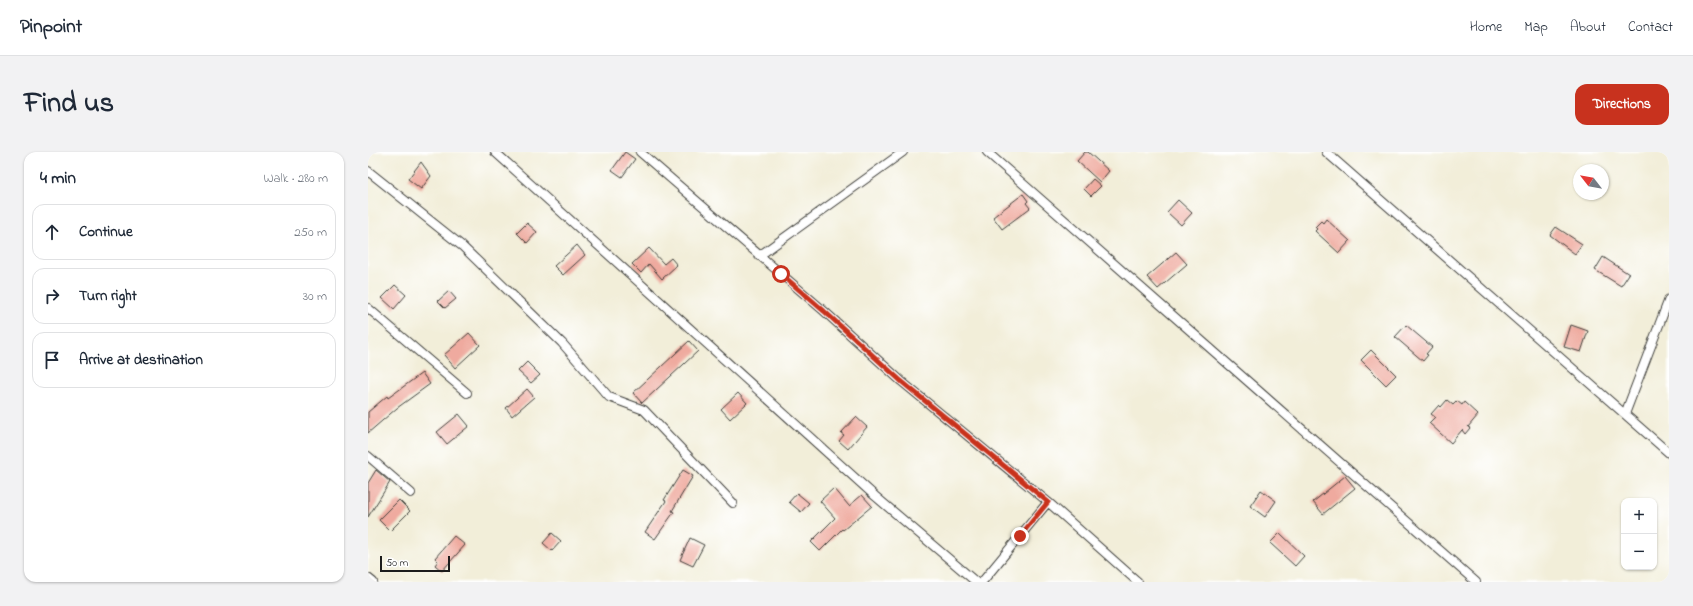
<!DOCTYPE html>
<html lang="en">
<head>
<meta charset="utf-8">
<style>
  body { margin:0; font-family:"Indie Flower",sans-serif; background:#f2f2f3; color:#1f2937 }
  .controls { position:absolute; right:12px; bottom:12px; display:grid; overflow:hidden; border-radius:8px; box-shadow:0 1px 3px #0004 }
  .controls button { width:36px; height:36px; display:grid; place-items:center; padding:0; border:0; border-bottom:1px solid #e0e1e3; background:#fff; color:#1f2937; font:20px sans-serif }
  .compass { position:absolute; left:1205px; top:12px; width:36px; height:36px; border-radius:50%; background:#fff; box-shadow:0 1px 3px #0004; rotate:301deg }
  .scale { position:absolute; left:12px; bottom:10px; width:70px; box-sizing:border-box; padding-left:4px; border:2px solid #1c1c1c; border-top:0; font-size:11px; line-height:14px; white-space:nowrap; color:#1c1c1c; -webkit-text-stroke:3px #fff; paint-order:stroke }
  .stop { position:absolute; width:12px; height:12px; margin:-9px; border:3px solid #c8321e; border-radius:50%; background:#fff }
  .stop.end { background:#c8321e; border-color:#fff; box-shadow:0 1px 4px #0008 }
  .list { margin:0; padding:0; list-style:none }
  h2 { display:flex; justify-content:space-between; align-items:center; height:52px; margin:0; padding:0 16px; font-size:17px }
  h2 small { font-size:13px; font-weight:400; color:#747a83 }
  .list li { display:grid; grid-template-columns:26px 1fr auto; gap:12px; align-items:center; box-sizing:border-box; height:56px; margin:0 8px 8px; padding:0 8px; border:1px solid #e0e1e3; border-radius:12px }
  .list b { display:block; font-size:15px; white-space:nowrap }
  .list em { font-size:13px; font-style:normal; color:#747a83 }
  .icon { flex:none; width:22px; height:22px; fill:none; stroke:currentColor; stroke-width:2; stroke-linecap:round; stroke-linejoin:round }
  .map { position:relative; flex:none; width:1301px; height:430px; overflow:hidden; border-radius:12px }
  header { display:flex; align-items:center; gap:24px; box-sizing:border-box; height:56px; padding:0 20px; background:#fff; border-bottom:1px solid #e0e1e3 }
  header strong { font-size:19px }
  nav { display:flex; gap:22px; margin-inline-start:auto; font-size:14px }
  .intro { display:flex; align-items:center; justify-content:space-between; box-sizing:border-box; height:96px; padding:0 24px }
  h1 { margin:0; font-size:28px }
  .button { padding:10px 18px; border-radius:12px; background:#c8321e; color:#fff; font-size:14px; font-weight:700 }
  main { display:flex; gap:24px; padding:0 24px }
  aside { flex:1; background:#fff; border-radius:12px; box-shadow:0 1px 3px #0004 }
  .map>svg:first-child { display:block }
  .building { fill:#efaa9f }
  .lines { fill:none; stroke-linecap:round; stroke-linejoin:round }
  .street-casing { stroke:#3c3c38; stroke-width:10 }
  .street { stroke:#fff; stroke-width:8 }
  .route { stroke:#c8321e; stroke-width:5 }
</style>
</head>
<body>
<header>
<strong>Pinpoint</strong>
<nav><a>Home</a><a>Map</a><a>About</a><a>Contact</a></nav>
</header>
<div class="intro"><h1>Find us</h1><a class="button">Directions</a></div>
<main>
<aside>
<h2>4 min<small>Walk · 280 m</small></h2>
<ul class="list">
<li><svg class="icon" aria-label="ahead" viewBox="0 0 24 24"><path d="M12 20V5M6 11l6-6 6 6"/></svg><div><b>Continue</b></div><em>250 m</em></li>
<li><svg class="icon" aria-label="right" viewBox="0 0 24 24"><path d="M7 20v-9h11M14 6l5 5-5 5"/></svg><div><b>Turn right</b></div><em>30 m</em></li>
<li><svg class="icon" aria-label="arrive" viewBox="0 0 24 24"><path d="M6 21V4h12l-3 4 3 4H6"/></svg><div><b>Arrive at destination</b></div></li>
</ul>
</aside>
<div class="map">
<svg width="1301" height="430" viewBox="0 0 1301 430">
  <rect width="100%" height="100%" fill="#fff"/>
  <filter id="ink" filterUnits="userSpaceOnUse"><feTurbulence type="fractalNoise" baseFrequency=".025" numOctaves="2"/><feDisplacementMap in="SourceGraphic" scale="8" xChannelSelector="R" yChannelSelector="G"/><feConvolveMatrix kernelMatrix="1 2 1 2 8 2 1 2 1" color-interpolation-filters="sRGB"/></filter>
  <filter id="wash" filterUnits="userSpaceOnUse"><feTurbulence type="fractalNoise" baseFrequency=".012" numOctaves="4" result="noise"/><feDisplacementMap in="SourceGraphic" scale="16" xChannelSelector="R" yChannelSelector="G"/><feGaussianBlur stdDeviation="0.9" result="paint"/><feColorMatrix in="noise" values="0 0 0 0 0 0 0 0 0 0 0 0 0 0 0 0 0 1.4 0 .05"/><feComposite in="paint" operator="in"/></filter>
  <g filter="url(#wash)">
    <rect width="100%" height="100%" fill="#f2eed9"/>
    <g id="blocks">
      <path class="building" d="M257 0 267 7 254 25 244 18Z
        M717 0H720L741 19 732 30 709 9Z
        M53 10 63 24 53 37 40 27Z
        M725 27 733 34 723 44 716 37Z
        M655 42 660 49 658 51 662 56 634 77 625 65Z
        M810 48 824 61 813 73 799 60Z
        M958 67 982 89 971 101 947 79 949 77 947 75 953 69 955 71Z
        M159 71 169 80 159 91 149 81Z
        M1188 75 1214 92 1207 102 1182 83Z
        M209 93 217 103 195 123 186 114Z
        M281 96 296 112 303 106 309 113 294 127 281 112 273 121 264 112Z
        M808 100 819 112 790 137 779 125Z
        M1235 105 1261 122 1253 134 1227 118Z
        M27 133 38 143 26 157 14 146Z
        M81 139 88 147 77 156 70 149Z
        M1038 173 1064 195 1058 202 1060 203 1055 209 1027 185Z
        M1203 173 1220 179 1213 200 1196 195Z
        M101 181 112 193 87 216 76 203Z
        M321 189 330 199 274 251 265 241Z
        M1003 198 1028 223 1018 233 993 208Z
        M159 210 172 223 163 231 150 219Z
        M54 221 62 232 29 256 0 281V260L19 244 20 246Z
        M159 237 166 245 144 264 138 256Z
        M370 241 379 251 362 267 353 257Z
        M1079 248 1085 253 1089 249 1094 253 1096 250 1110 263 1100 275 1102 276 1097 282 1094 278 1083 291 1061 271 1067 265 1063 262 1071 253 1073 255Z
        M91 262 101 274 79 292 69 280Z
        M488 265 499 275 480 297 471 289 476 283 473 281Z
        M8 318 22 330 0 365V331Z
        M315 318 325 324 304 359 306 360 287 387 277 380 298 349 296 348Z
        M977 324 987 336 955 362 945 350Z
        M466 336 481 354 494 343 504 354 475 378 474 377 452 399 443 390 467 366 452 349Z
        M893 338 908 349 897 365 882 354Z
        M429 341 441 351 433 360 421 350Z
        M31 348 42 359 22 379 11 368Z
        M184 381 193 389 184 399 175 391Z
        M912 381 936 404 927 414 902 391Z
        M86 384 97 393 74 419 67 413 70 409 67 406Z
        M322 386 336 393 325 414 312 408Z"/>
    </g>
  </g>
  <g filter="url(#ink)">
    <use href="#blocks" fill-opacity="0" stroke="#3c3c38" stroke-width="1"/>
    <g class="lines">
      <defs>
        <path id="street" d="M127 0 507 344 608 430
          M272 0 456 159 533 229 680 350 770 430
          M619 0 1108 430
          M958 0 1301 301
          M0 19 94 94 194 191 241 245 276 258 365 351
          M391 104 535 0
          M0 156 99 241
          M1257 262 1301 147
          M0 304 43 341
          M0 426 5 430
          M614 430 680 350"/>
      </defs>
      <use href="#street" class="street-casing"/>
      <use href="#street" class="street"/>
    </g>
  </g>
  <g class="lines" filter="url(#ink)">
    <path class="route" d="M413 122 456 159 533 229 680 350 652 384"/>
  </g>
</svg>
<div class="controls">
<button>+</button>
<button>−</button>
</div>
<svg class="compass" viewBox="-18 -18 36 36"><path d="M0-13l5 13h-10z" fill="#e53935"/><path d="M0 13l5-13h-10z" fill="#747a83"/></svg>
<div class="scale">50 m</div>
<div class="stop" style="left:413px;top:122px"></div>
<div class="stop end" style="left:652px;top:384px"></div>
</div>
</main>
</body>
</html>
